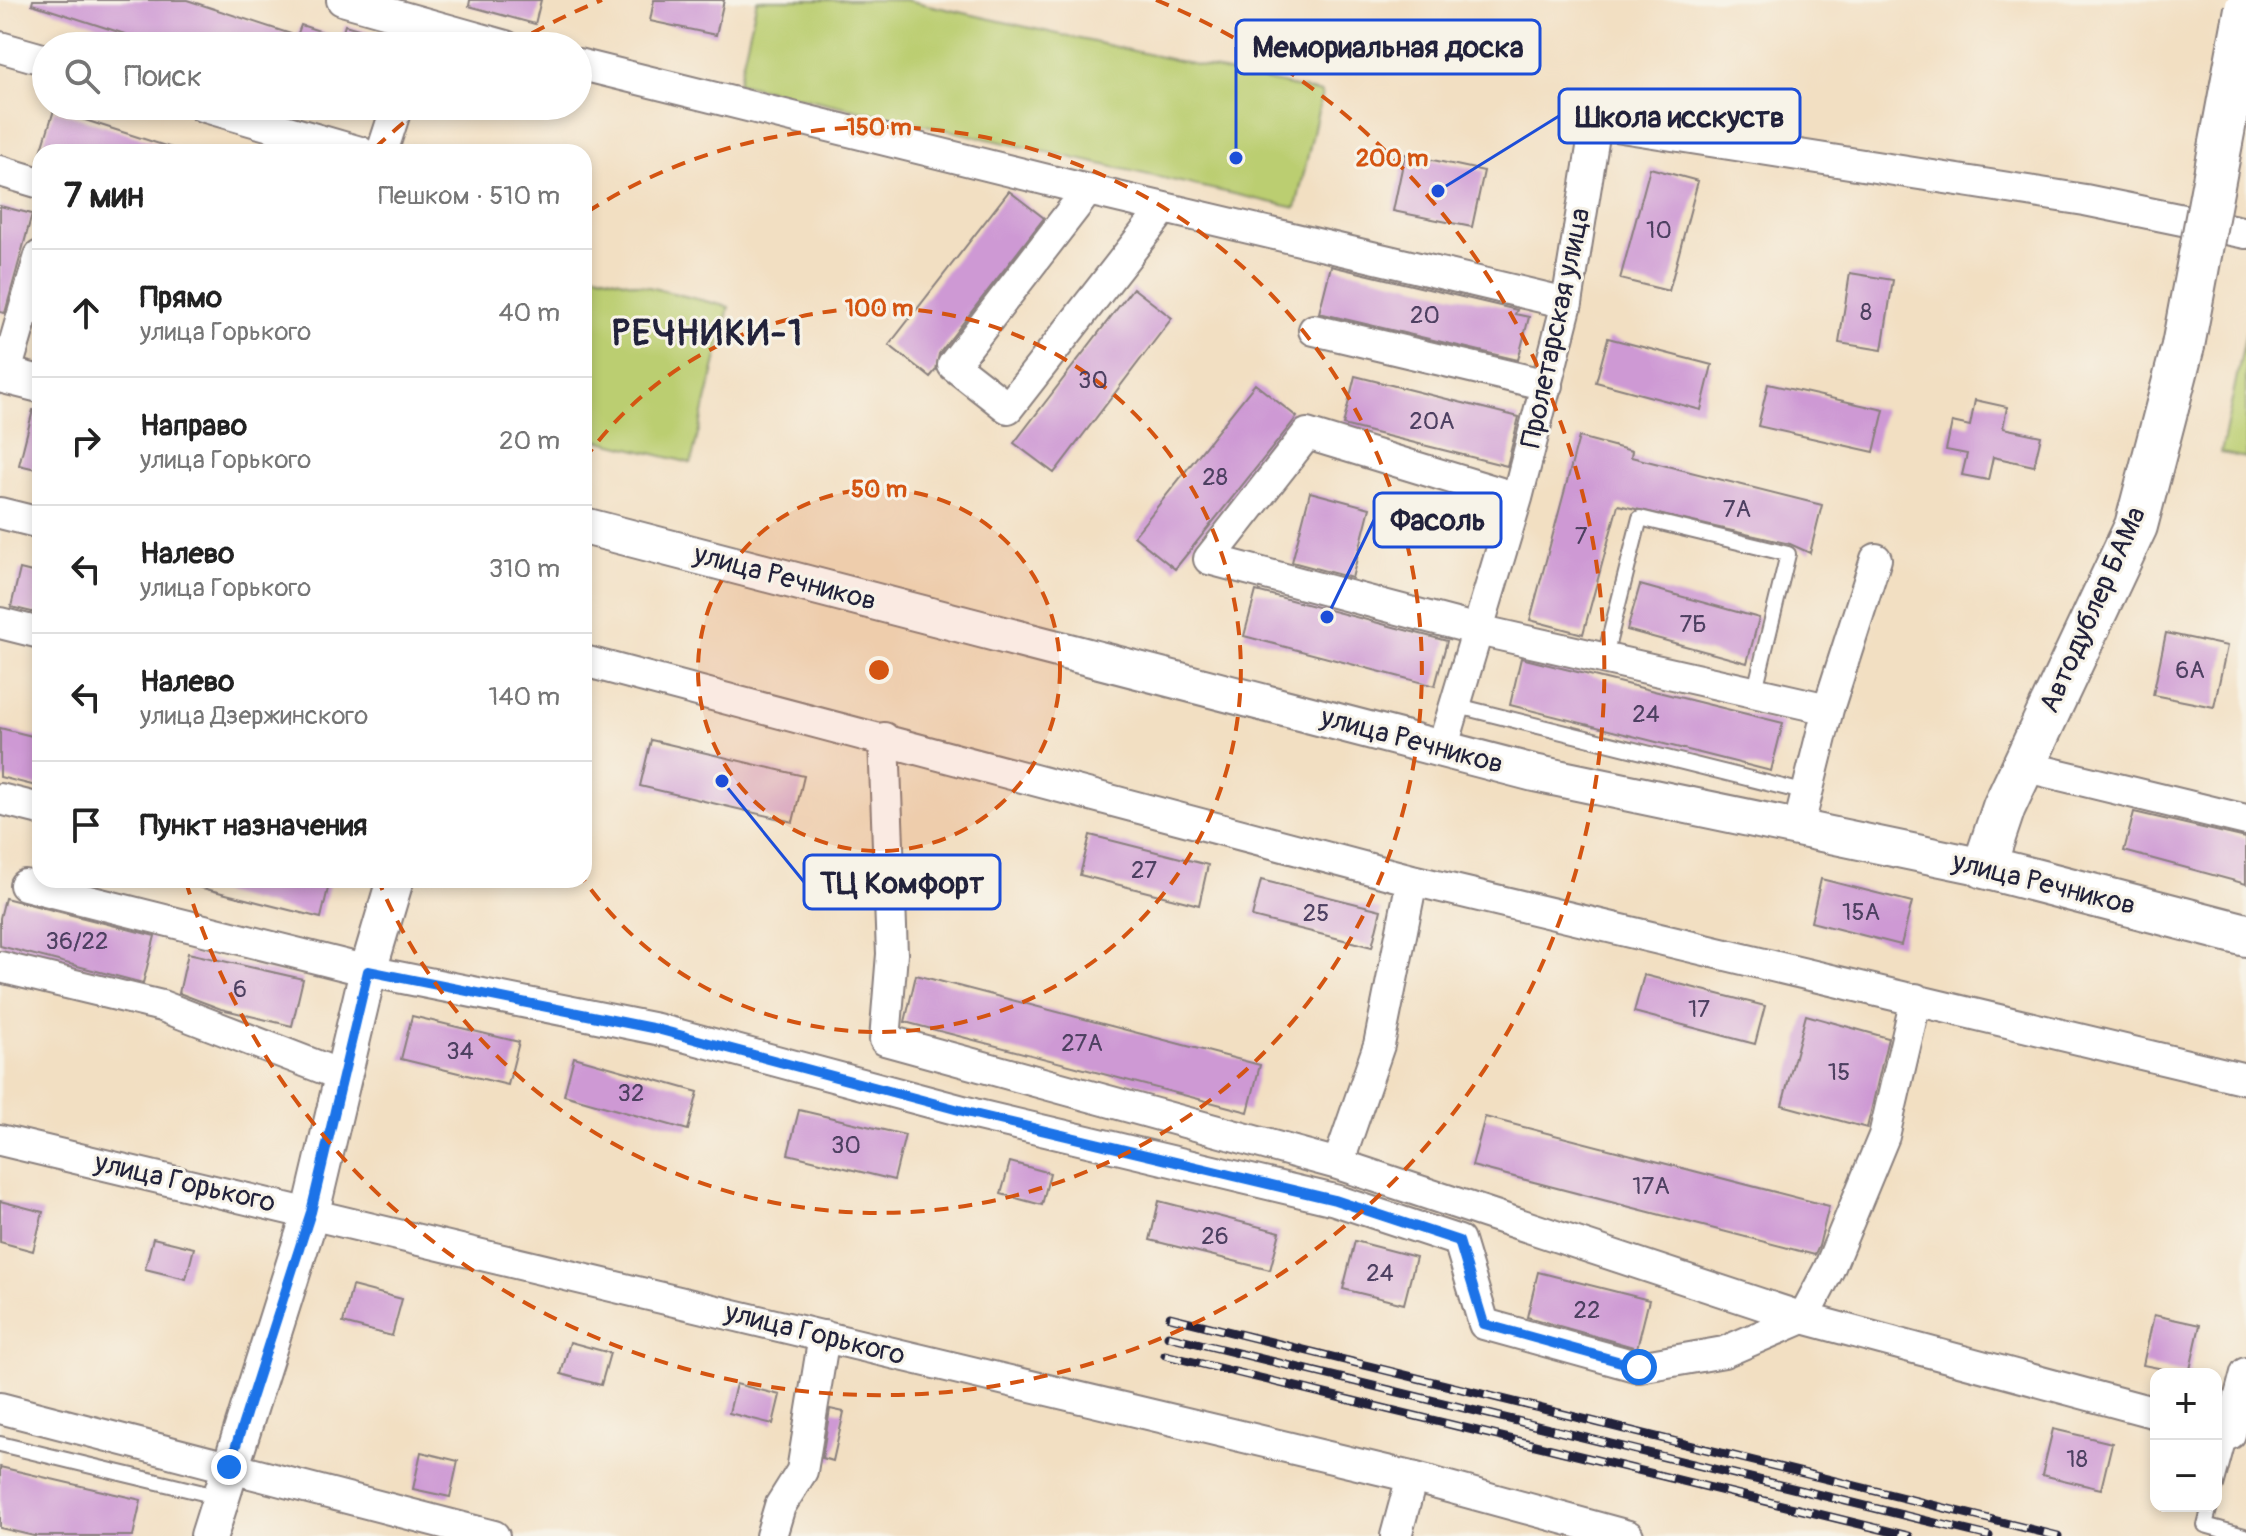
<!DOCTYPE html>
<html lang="ru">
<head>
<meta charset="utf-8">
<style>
  body { margin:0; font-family:Pangolin,sans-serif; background:#f6f6f6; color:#222 }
  .controls { position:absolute; right:24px; bottom:24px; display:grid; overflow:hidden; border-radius:16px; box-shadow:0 4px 12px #0003 }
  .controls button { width:72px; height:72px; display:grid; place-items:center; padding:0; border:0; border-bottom:2px solid #e0e0e0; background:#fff; color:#222; font:40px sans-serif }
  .stop { position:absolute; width:24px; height:24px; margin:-18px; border:6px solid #1a73e8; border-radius:50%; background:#fff }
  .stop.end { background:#1a73e8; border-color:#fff; box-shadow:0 2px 8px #0008 }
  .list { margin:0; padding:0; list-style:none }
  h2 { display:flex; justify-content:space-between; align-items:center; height:104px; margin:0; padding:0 32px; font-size:34px }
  h2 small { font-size:26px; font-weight:400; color:#767676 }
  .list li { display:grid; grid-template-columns:52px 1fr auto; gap:24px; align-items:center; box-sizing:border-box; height:128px; padding:0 32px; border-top:2px solid #e0e0e0 }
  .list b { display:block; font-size:30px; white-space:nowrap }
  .list p { margin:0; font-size:26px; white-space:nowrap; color:#767676 }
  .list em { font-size:26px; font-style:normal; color:#767676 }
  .icon { flex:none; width:44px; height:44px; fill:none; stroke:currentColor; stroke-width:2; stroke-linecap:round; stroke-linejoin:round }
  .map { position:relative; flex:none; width:2246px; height:1536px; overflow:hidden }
  .search { position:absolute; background:#fff; box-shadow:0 4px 12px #0003; left:32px; top:32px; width:560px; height:88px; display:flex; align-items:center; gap:20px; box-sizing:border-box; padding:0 28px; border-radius:44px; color:#767676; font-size:30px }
  .panel { position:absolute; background:#fff; box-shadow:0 4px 12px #0003; left:32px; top:144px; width:560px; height:744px; border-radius:24px }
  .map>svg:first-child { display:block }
  .green { fill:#bbce71; stroke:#6e7856; stroke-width:2 }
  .building { fill:#ce99d4 }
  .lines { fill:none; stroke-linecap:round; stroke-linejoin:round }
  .service-casing { stroke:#8a807e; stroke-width:18 }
  .minor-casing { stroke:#8a807e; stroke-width:34 }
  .tertiary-casing { stroke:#8a807e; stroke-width:40 }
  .secondary-casing { stroke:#8a807e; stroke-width:46 }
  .service { stroke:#fff; stroke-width:14 }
  .minor { stroke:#fff; stroke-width:30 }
  .tertiary { stroke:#fff; stroke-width:36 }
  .secondary { stroke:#fff; stroke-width:42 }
  .rail-casing { stroke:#22223b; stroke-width:9 }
  .rail { stroke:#f7f3e8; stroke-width:6; stroke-dasharray:18; stroke-linecap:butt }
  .secondary-bridge-casing { stroke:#8a807e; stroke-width:46; stroke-linecap:butt }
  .secondary-bridge { stroke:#fff; stroke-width:42 }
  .route { stroke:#1a73e8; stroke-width:10 }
  .ring { fill:none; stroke:#d45411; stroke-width:4; stroke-dasharray:14 10 }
  .labels { text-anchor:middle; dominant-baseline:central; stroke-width:6; stroke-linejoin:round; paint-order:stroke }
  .number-label { font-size:24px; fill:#4d4061 }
  .street-label { font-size:28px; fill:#22223b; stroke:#f7f3e8 }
  .district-label { font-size:36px; font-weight:bold; letter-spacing:2px; fill:#22223b; stroke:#f7f3e8 }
  .centre { fill:#d45411; stroke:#f7f3e8; stroke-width:4 }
  .ring-label { font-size:24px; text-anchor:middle; font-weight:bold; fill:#d45411; stroke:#f7f3e8; stroke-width:6; stroke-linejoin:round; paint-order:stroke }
  .leader { fill:none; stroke:#1d4ed8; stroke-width:3 }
  .callout-dot { fill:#1d4ed8; stroke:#f7f3e8; stroke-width:3 }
  .callout { fill:#f7f3e8; stroke:#1d4ed8; stroke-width:3 }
  .callout-label { font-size:30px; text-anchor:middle; font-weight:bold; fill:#22223b }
</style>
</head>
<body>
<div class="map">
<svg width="2246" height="1536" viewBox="0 0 2246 1536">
  <rect width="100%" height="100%" fill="#f7f3e8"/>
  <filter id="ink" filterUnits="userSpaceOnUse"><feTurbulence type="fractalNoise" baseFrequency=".0125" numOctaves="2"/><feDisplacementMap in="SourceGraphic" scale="16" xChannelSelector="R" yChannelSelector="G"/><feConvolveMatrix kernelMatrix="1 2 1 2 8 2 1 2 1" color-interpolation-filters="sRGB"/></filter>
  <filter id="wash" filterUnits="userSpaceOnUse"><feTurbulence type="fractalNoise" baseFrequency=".006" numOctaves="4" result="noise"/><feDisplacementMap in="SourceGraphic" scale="32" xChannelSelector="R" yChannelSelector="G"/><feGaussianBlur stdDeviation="1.8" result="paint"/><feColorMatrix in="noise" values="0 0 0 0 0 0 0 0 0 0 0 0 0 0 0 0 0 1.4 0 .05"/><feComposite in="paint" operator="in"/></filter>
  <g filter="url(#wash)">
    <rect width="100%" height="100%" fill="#f2dfc2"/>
    <path class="green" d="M757 0H906L1322 93 1296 208 738 83Z
      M584 271 729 307 691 463 584 437Z
      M2246 332V458L2221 453Z"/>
    <g id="blocks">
      <path class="building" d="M33 0H187L297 36 301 25 341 38 345 25 399 41V46H162L32 4Z
        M470 0H541L535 24 469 6Z
        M654 0H724L716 35 650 21Z
        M54 110 172 148V152H41Z
        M1405 154 1484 171 1472 227 1393 211Z
        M1650 168 1698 181 1669 291 1620 279Z
        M1009 191 1044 218 939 354 936 370 930 377 889 345Z
        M0 206 32 214 5 313 0 312Z
        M1331 266 1517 310 1515 314 1529 317 1518 360 1319 313Z
        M1850 273 1893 280 1882 350 1839 343Z
        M1133 288 1172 318 1054 473 1014 443Z
        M1608 338 1712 365 1701 410 1596 382Z
        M1355 376 1519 417 1507 466 1343 425Z
        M1255 384 1297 417 1175 569 1134 536Z
        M1768 384 1884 410 1874 452 1758 426Z
        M1975 400 2007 407 2003 428 2041 436 2034 466 1993 457 1988 480 1962 475 1967 454 1946 450 1952 422 1970 426Z
        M33 410 40 411V470L19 465Z
        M1579 437 1632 451 1631 457 1822 505 1810 553 1790 544 1618 505 1583 634 1530 620Z
        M1310 492 1370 508 1352 578 1292 562Z
        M20 569 40 574V614L11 607Z
        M1640 585 1759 618 1747 663 1627 630Z
        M1256 591 1447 641 1435 686 1244 636Z
        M2166 633 2227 646 2214 707 2153 695Z
        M1521 658 1783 723 1771 771 1510 705Z
        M0 728 40 738V787L0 777Z
        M651 740 804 776 793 822 640 786Z
        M2134 812 2246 838V884L2124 851Z
        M1090 835 1208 865 1199 905 1080 875Z
        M1821 879 1912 902 1901 945 1811 922Z
        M198 880H330L321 918 198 887Z
        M1261 880 1381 910 1372 947 1252 917Z
        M5 898 155 936 143 983 0 946V918Z
        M188 953 303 979 292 1026 221 1009 179 993Z
        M916 975 1260 1065 1248 1112 905 1022Z
        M1644 975 1765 1006 1755 1044 1634 1012Z
        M1806 1015 1888 1038 1867 1128 1782 1105Z
        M412 1016 519 1042 508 1085 401 1059Z
        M574 1057 698 1092 688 1130 564 1095Z
        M799 1110 905 1135 894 1180 788 1154Z
        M1485 1117 1829 1206 1819 1246 1815 1255 1472 1166Z
        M1010 1162 1050 1173 1042 1205 1001 1194Z
        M0 1201 43 1212 33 1251 0 1242Z
        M1159 1201 1280 1232 1270 1270 1150 1240Z
        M153 1238 194 1248 186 1279 145 1269Z
        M1355 1241 1416 1257 1404 1304 1343 1289Z
        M1538 1272 1649 1300 1637 1348 1527 1317Z
        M352 1286 402 1299 392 1336 343 1323Z
        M2154 1315 2200 1325 2189 1374 2143 1365Z
        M570 1342 610 1353 601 1385 561 1374Z
        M736 1384 780 1395 773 1424 729 1413Z
        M830 1409 844 1412 833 1461 822 1458Z
        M2053 1429 2112 1443 2101 1489 2042 1475Z
        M421 1452 458 1461 450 1497 413 1489Z
        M0 1467 141 1500 133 1536H34L0 1528Z"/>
    </g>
  </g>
  <g filter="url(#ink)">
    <use href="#blocks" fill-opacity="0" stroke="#8a807e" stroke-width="2"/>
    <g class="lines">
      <defs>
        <path id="service" d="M1605 656 1640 518 1788 554 1754 694
          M1454 705 1807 793
          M0 1444 220 1497
          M2216 1486 2230 1434
          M2210 1506 2205 1525 2244 1536"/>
        <path id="minor" d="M342 0 506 46
          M0 47 46 60
          M578 64 1088 190 1567 303
          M202 106 360 152
          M382 152 397 106
          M0 171 40 183
          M1088 190 953 365 1008 408 1164 208
          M1314 330 1547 385
          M5 375 40 256
          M1517 498 1307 434 1209 559 1478 630 1828 709 1798 829
          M0 513 40 523
          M0 623 40 633
          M584 661 1412 880 2246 1079
          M1828 709 1876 559
          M884 738 892 954 885 1040 1338 1164 1803 1318 1829 1269 1884 1136 1916 999
          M1442 749 1517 498 1567 303 1596 123 2085 200 2246 233
          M2023 766 2246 820
          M0 799 40 809
          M25 885 368 971 657 1029 974 1114 1335 1200 1459 1241 1484 1324 1639 1367 1724 1352 1803 1318 2156 1413
          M0 967 162 1006 343 1076
          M0 1140 1412 1477 1628 1536
          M1338 1164 1379 1045 1412 880
          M0 1408 494 1536
          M2216 1430 2230 1434 2246 1373
          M771 1536 780 1506 802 1471 824 1336
          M1396 1536 1412 1477"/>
        <path id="tertiary" d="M0 374 40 384
          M584 526 1534 773 1984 867
          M209 1536 311 1212 368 971 395 880"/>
        <path id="secondary" d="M2183 346 2136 526 2004 807 1984 867 2246 935"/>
      </defs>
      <use href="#service" class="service-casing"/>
      <use href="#minor" class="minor-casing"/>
      <use href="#tertiary" class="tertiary-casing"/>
      <use href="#secondary" class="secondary-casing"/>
      <use href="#service" class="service"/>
      <use href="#minor" class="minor"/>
      <use href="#tertiary" class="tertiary"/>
      <use href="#secondary" class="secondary"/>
      <defs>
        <path id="rail" d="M1170 1317 2058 1536
          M1168 1336 1989 1536
          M1165 1355 1909 1536"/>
      </defs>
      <use href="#rail" class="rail-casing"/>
      <use href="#rail" class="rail"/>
      <defs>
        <path id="secondary-bridge" d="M2183 346 2246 9"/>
      </defs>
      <use href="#secondary-bridge" class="secondary-bridge-casing"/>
      <use href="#secondary-bridge" class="secondary-bridge"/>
    </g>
  </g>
  <g class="lines" filter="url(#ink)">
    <path class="route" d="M229 1467 311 1212 368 971 657 1029 974 1114 1335 1200 1459 1241 1484 1324 1639 1367"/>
  </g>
  <circle cx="879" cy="670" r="181" fill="#d45411" fill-opacity=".12"/>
  <g class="ring">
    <circle cx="879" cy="670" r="181"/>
    <path d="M584 460A362 362 0 1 1 584 880"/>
    <path d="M587 212A543 543 0 1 1 379 882"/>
    <path d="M375 148A725 725 0 0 1 423 107M511 45A725 725 0 0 1 602 0M1156 0A725 725 0 1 1 186 882"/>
  </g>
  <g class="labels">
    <g class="number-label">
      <text x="1659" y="230">10</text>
      <text x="1866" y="312">8</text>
      <text x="1425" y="315">20</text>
      <text x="1093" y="380">30</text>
      <text x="1432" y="421">20А</text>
      <text x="1215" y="477">28</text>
      <text x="1737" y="509">7А</text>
      <text x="1581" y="536">7</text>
      <text x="1693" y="624">7Б</text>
      <text x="2190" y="670">6А</text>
      <text x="1646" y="714">24</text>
      <text x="1144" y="870">27</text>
      <text x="1861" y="912">15А</text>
      <text x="1316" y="913">25</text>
      <text x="77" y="941">36/22</text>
      <text x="240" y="989">6</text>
      <text x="1699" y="1009">17</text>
      <text x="1082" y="1043">27А</text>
      <text x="460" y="1051">34</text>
      <text x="1839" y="1072">15</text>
      <text x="631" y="1093">32</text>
      <text x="846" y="1145">30</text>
      <text x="1651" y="1186">17А</text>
      <text x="1215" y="1236">26</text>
      <text x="1380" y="1273">24</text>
      <text x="1587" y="1310">22</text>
      <text x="2077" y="1459">18</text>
    </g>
    <g class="street-label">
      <text transform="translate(1556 328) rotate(-78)">Пролетарская улица</text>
      <text transform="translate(785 578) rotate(15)">улица Речников</text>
      <text transform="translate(2093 610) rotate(-66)">Автодублер БАМа</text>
      <text transform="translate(1412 741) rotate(15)">улица Речников</text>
      <text transform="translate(2044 884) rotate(14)">улица Речников</text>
      <text transform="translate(185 1183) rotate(13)">улица Горького</text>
      <text transform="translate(815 1334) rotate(14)">улица Горького</text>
    </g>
    <g class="district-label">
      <text x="708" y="333">РЕЧНИКИ-1</text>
    </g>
  </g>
  <circle cx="879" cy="670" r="12" class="centre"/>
  <g class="ring-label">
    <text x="879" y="135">150 m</text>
    <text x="1392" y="166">200 m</text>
    <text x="879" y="316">100 m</text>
    <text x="879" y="497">50 m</text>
  </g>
  <path class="leader" d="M1236 158L1236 47M1438 191L1559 116M1327 617L1374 520M722 781L804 882"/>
  <g class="callout-dot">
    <circle cx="1236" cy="158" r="8"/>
    <circle cx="1438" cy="191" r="8"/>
    <circle cx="1327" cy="617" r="8"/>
    <circle cx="722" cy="781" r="8"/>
  </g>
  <g class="callout">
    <rect x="1236" y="20" width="304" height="54" rx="8"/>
    <rect x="1559" y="89" width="241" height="54" rx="8"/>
    <rect x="1374" y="493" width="127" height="54" rx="8"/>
    <rect x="804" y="855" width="196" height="54" rx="8"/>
  </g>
  <g class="callout-label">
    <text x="1388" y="57">Мемориальная доска</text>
    <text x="1680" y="127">Школа исскуств</text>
    <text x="1438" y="530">Фасоль</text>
    <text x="902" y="893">ТЦ Комфорт</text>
  </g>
</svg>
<div class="controls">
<button>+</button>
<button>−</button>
</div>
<div class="stop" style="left:1639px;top:1367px"></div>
<div class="stop end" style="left:229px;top:1467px"></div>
<div class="search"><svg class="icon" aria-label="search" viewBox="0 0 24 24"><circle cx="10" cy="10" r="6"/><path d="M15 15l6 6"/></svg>Поиск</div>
<section class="panel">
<h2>7 мин<small>Пешком · 510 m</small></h2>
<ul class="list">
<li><svg class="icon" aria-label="ahead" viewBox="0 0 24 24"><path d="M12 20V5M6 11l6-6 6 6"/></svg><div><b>Прямо</b><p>улица Горького</p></div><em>40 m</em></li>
<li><svg class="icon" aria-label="right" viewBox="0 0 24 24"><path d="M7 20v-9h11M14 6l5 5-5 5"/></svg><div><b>Направо</b><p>улица Горького</p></div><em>20 m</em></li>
<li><svg class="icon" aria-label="left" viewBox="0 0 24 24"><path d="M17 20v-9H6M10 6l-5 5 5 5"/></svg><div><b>Налево</b><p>улица Горького</p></div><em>310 m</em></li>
<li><svg class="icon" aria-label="left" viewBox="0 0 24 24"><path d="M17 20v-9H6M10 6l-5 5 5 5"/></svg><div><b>Налево</b><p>улица Дзержинского</p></div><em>140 m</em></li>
<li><svg class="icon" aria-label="arrive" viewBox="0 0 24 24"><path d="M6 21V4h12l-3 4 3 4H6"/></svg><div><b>Пункт назначения</b></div></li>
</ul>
</section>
</div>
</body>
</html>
